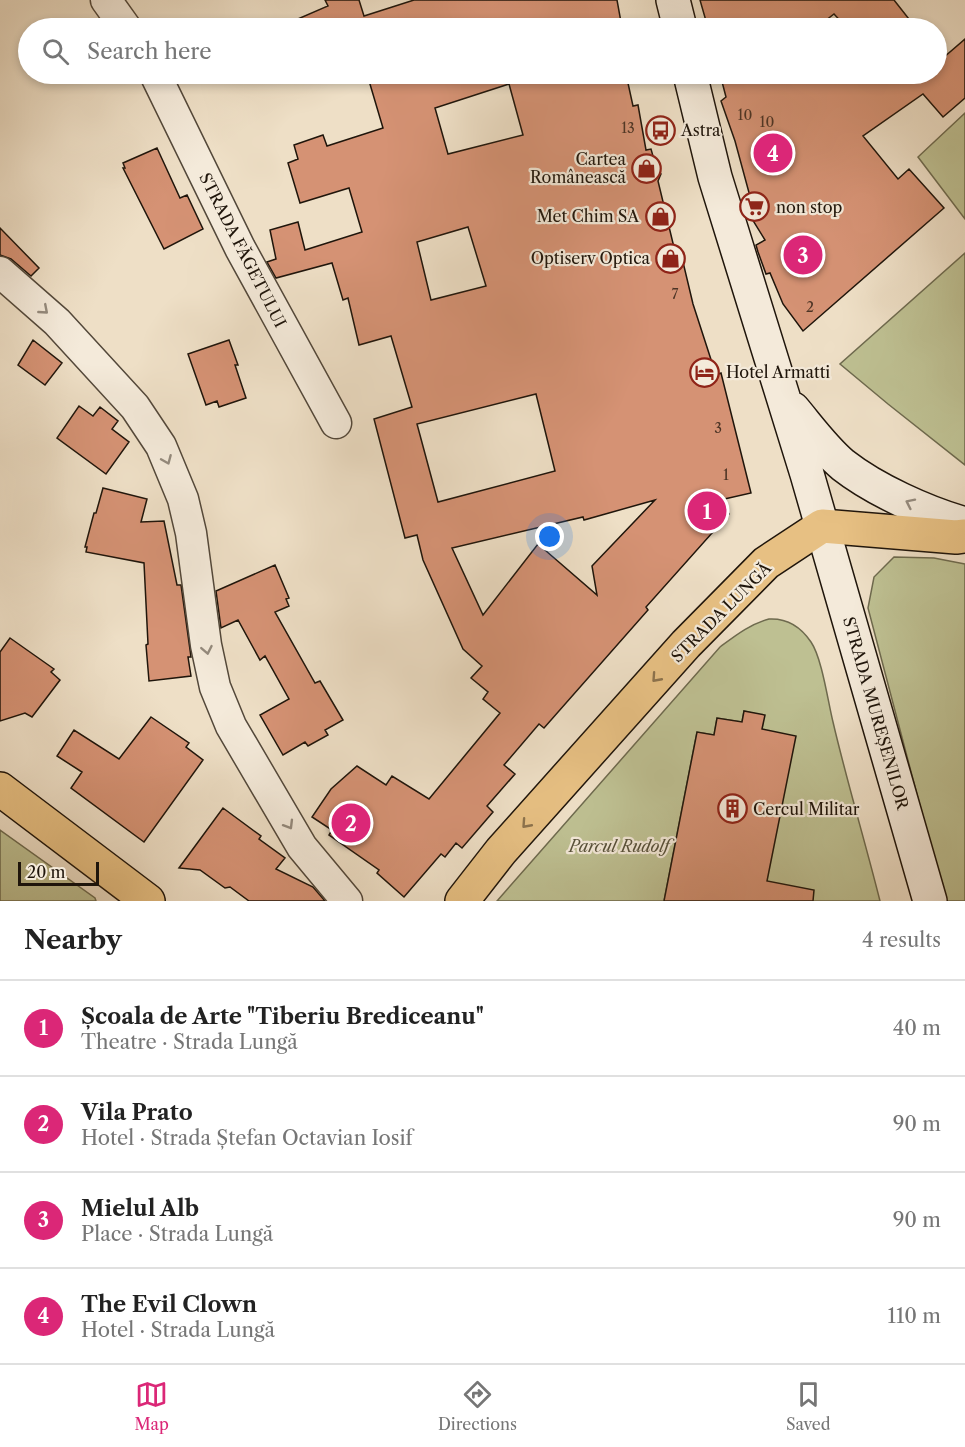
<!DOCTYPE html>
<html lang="en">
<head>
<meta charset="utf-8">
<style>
  body { margin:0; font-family:"Libre Caslon Text",serif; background:#f2f2f2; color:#222 }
  .scale { position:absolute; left:18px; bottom:15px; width:81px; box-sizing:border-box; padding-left:6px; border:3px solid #1f150b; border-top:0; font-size:16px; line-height:21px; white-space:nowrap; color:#1f150b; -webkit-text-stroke:4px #f4eada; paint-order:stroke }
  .you { position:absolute; left:550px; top:537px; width:21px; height:21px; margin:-15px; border:4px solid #fff; border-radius:50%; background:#1a73e8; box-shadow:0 0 0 9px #1a73e833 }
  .badge { display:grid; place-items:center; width:39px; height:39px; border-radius:50%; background:#db2777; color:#fff; font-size:20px; font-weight:700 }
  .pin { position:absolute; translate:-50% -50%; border:3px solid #fff; box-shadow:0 2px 6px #0006 }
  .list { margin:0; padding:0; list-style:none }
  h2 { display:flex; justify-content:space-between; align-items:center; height:78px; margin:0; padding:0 24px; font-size:26px }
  h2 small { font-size:20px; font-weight:400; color:#767676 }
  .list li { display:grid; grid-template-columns:39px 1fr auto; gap:18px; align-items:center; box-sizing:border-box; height:96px; padding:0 24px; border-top:2px solid #e0e0e0 }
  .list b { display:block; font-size:22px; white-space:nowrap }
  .list p { margin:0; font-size:20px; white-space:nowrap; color:#767676 }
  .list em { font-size:20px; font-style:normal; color:#767676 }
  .icon { flex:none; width:33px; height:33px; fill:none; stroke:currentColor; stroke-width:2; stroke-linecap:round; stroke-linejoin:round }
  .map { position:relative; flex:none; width:965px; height:901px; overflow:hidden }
  .search { position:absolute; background:#fff; box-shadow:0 3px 9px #0003; left:18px; right:18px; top:18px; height:66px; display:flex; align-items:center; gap:15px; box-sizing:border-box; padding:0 21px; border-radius:33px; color:#767676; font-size:22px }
  .sheet { height:462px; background:#fff }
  nav { display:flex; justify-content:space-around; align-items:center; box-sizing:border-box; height:84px; border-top:2px solid #e0e0e0; background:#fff; font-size:16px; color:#767676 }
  nav a { display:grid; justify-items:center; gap:3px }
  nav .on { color:#db2777 }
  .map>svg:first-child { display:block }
  .green { fill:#bec092; stroke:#6e6a4e; stroke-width:1.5 }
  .building { fill:#d59274; stroke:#1f150b; stroke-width:1.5; fill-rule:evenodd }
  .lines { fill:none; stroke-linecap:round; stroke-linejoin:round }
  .minor-casing { stroke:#53483a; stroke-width:33 }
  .secondary-casing { stroke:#1f150b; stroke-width:36 }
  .primary-casing { stroke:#1f150b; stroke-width:36 }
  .minor { stroke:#f4eada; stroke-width:30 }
  .secondary { stroke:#f4eada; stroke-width:33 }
  .primary { stroke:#e7c083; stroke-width:33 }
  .oneway { stroke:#948a7d }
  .oneway2 { stroke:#8d734d }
  .labels { text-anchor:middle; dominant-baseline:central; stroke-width:4.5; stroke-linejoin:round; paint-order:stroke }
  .number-label { font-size:14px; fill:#4c3425 }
  .poi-label { font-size:16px; fill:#1f150b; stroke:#f4eada; text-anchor:start }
  .street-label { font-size:16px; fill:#1f150b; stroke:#f4eada }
  .park-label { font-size:16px; font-style:italic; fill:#57513a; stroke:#f4eada }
</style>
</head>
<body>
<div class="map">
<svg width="965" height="901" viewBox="0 0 965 901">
  <rect width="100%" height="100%" fill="#eedfc6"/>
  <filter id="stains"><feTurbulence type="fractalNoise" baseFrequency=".00333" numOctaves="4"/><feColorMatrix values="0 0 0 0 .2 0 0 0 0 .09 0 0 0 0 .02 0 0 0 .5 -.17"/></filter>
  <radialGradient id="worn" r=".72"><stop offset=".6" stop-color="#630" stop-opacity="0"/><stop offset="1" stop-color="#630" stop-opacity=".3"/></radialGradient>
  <path class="green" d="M965 113V219L918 157Z
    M965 253V465L888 404 840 364Z
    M894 557 934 558 965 564V901H945L868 608 874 577Z
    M769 619C788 618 801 627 811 642 822 658 828 702 833 722 847 782 865 841 880 901H777L767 881 762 729 764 716 744 711 742 722 717 718 714 735 697 732 664 901H497L720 647C735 636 750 624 769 619Z
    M0 830 95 898 96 901H0Z"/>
  <path class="building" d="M325 0H359L364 16 414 0H617L621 22 615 24 616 28H277L328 6Z
    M700 0H894L916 28H847L834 14 816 28H708Z
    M965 39V98L943 117 923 94 863 136 898 179 909 169 944 208 803 331 783 304 770 273 766 274 758 252 756 245 765 240 744 206 751 200 735 141 721 101 726 97 720 74H936V64Z
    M367 74H626L633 106 638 105 646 150 651 149 657 170 661 174 658 181 678 264 683 262 693 304 716 375 721 373 751 493 720 500 729 514 646 607 648 610 544 728 539 724 504 765 515 774 487 806 493 812 462 848 456 843 445 857 441 854 404 897 377 873 379 870 329 835 332 830 312 817 331 789 357 766 386 785 392 776 429 799 500 713 483 699 488 692 471 678 482 666 463 649 423 560 417 535 405 538 374 419 412 407 391 336 359 345 348 298 343 300 332 263 276 278 267 262 276 259 270 230 298 222 305 250 362 232 349 188 300 203 288 163 298 159 294 145 323 135 327 146 383 128ZM509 84 523 135 448 154 435 108ZM468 227 486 286 431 300 417 242ZM536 394 555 471 438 502 417 424ZM655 500 592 566 597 595 538 544 483 615 452 548 583 517 584 520Z
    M157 148 180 198 187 195 203 229 164 249 123 168H125L123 163Z
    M0 228 39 268 31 276 11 259 0 255Z
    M33 340 62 363 45 385 18 365Z
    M229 340 238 365H235L246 398 219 407 217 401 206 405 188 354Z
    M79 406 93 416 100 407 118 421 112 429 129 442 106 474 57 438Z
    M103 488 147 499 141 522 164 521 177 585H181L191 657H188L191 676 149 681 146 645 148 644 144 563 86 552 87 547H85L94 513H96Z
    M275 565 289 598 286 599 289 606 275 612 315 683 320 681 343 720 325 730 328 735 308 746 305 742 283 755 260 715 289 699 265 656 260 660 238 620 221 628 216 591Z
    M10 638 54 669 51 672 60 680 32 717 25 713 0 721V652Z
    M744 711 765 715 762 729 796 736 767 881 814 890 813 901H664L697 732 714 735 717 718 742 722Z
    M151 717 189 743 186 747 203 760 144 842 71 788 82 772 57 756 74 730 119 759Z
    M223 808 261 836 259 839 285 858 276 869 313 887 325 901H249L230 887 225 888 200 870 179 868Z"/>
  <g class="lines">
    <defs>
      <path id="minor" d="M106 0 126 28
        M155 74 240 248 336 423
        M0 272 57 322 135 407 161 446 183 499 191 533 206 645 215 687 231 726 302 847 347 901"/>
      <path id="secondary" d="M673 0 680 28
        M690 74 715 177 807 474 930 901
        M793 409C809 428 824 449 843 465 875 490 926 513 965 524"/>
      <path id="primary" d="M0 789 148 901
        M462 901 501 851 686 644 766 563 822 526 956 537 965 536"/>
    </defs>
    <use href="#minor" class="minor-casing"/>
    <use href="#secondary" class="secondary-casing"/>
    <use href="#primary" class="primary-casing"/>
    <use href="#minor" class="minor"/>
    <use href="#secondary" class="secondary"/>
    <use href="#primary" class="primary"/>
  </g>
  <defs><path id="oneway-chevron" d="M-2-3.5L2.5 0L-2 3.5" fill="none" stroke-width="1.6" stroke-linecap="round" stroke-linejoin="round" transform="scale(1.5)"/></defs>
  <g class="oneway">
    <use href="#oneway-chevron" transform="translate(44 310) rotate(41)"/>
    <use href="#oneway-chevron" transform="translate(167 460) rotate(67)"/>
    <use href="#oneway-chevron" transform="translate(910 503) rotate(-154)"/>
    <use href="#oneway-chevron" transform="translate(207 650) rotate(79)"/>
    <use href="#oneway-chevron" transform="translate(289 825) rotate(59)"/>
  </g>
  <g class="oneway2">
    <use href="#oneway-chevron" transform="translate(656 678) rotate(132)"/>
    <use href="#oneway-chevron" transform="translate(526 824) rotate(132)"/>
  </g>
  <defs>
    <symbol id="bus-ring" viewBox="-11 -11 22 22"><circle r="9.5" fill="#f4eada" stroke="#8f2418" stroke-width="1.5"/><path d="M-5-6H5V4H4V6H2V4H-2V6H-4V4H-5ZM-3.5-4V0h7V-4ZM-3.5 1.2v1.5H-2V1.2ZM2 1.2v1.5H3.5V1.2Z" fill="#8f2418"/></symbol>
    <symbol id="shop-ring" viewBox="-11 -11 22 22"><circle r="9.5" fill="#f4eada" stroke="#8f2418" stroke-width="1.5"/><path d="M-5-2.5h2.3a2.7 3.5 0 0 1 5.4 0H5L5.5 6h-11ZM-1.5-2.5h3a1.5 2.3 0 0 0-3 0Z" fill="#8f2418"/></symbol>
    <symbol id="supermarket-ring" viewBox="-11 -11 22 22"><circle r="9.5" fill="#f4eada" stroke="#8f2418" stroke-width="1.5"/><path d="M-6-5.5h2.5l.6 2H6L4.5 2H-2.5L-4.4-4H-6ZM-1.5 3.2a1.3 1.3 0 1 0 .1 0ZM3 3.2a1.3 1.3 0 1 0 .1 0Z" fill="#8f2418"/></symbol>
    <symbol id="hotel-ring" viewBox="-11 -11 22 22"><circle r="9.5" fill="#f4eada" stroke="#8f2418" stroke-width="1.5"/><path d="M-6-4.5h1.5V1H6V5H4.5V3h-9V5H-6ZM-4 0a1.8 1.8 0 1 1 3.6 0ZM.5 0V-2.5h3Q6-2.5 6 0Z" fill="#8f2418"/></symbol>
    <symbol id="building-ring" viewBox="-11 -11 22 22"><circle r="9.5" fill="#f4eada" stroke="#8f2418" stroke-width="1.5"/><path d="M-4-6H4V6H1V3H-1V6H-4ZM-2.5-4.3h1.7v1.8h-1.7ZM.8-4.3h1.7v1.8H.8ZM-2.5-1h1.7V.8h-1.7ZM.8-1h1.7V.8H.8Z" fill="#8f2418"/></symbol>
  </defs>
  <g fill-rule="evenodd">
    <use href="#bus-ring" x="644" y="114" width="33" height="33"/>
    <use href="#shop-ring" x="630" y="152" width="33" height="33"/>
    <use href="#supermarket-ring" x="738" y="190" width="33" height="33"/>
    <use href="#shop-ring" x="644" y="200" width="33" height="33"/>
    <use href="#shop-ring" x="654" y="242" width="33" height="33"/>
    <use href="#hotel-ring" x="688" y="356" width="33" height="33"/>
    <use href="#building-ring" x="716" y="792" width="33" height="33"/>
  </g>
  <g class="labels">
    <g class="number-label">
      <text x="745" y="115">10</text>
      <text x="767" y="122">10</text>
      <text x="628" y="128">13</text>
      <text x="675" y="294">7</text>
      <text x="810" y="307">2</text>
      <text x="718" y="428">3</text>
      <text x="726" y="475">1</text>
    </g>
    <g class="poi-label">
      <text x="681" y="130">Astra</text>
      <text x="626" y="159" text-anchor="end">Cartea<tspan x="626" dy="18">Românească</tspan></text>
      <text x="776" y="207">non stop</text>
      <text x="639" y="216" text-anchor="end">Met Chim SA</text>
      <text x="650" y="258" text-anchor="end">Optiserv Optica</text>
      <text x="726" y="372">Hotel Armatti</text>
      <text x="753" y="809">Cercul Militar</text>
    </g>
    <g class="street-label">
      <text transform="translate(243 250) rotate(63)">STRADA FĂGETULUI</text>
      <text transform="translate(721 612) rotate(-45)">STRADA LUNGĂ</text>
      <text transform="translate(876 713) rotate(74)">STRADA MUREȘENILOR</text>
    </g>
    <g class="park-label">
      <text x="619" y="846">Parcul Rudolf</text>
    </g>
  </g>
  <rect width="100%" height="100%" filter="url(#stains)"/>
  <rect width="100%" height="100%" fill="url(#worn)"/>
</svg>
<div class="scale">20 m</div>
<div class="you"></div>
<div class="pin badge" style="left:707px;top:511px">1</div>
<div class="pin badge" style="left:351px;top:823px">2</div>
<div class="pin badge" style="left:803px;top:255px">3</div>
<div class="pin badge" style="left:773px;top:153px">4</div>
<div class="search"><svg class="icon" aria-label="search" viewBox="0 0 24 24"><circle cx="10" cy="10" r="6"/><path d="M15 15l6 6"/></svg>Search here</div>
</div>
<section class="sheet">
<h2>Nearby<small>4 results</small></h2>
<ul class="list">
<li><span class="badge">1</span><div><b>Școala de Arte &quot;Tiberiu Brediceanu&quot;</b><p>Theatre · Strada Lungă</p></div><em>40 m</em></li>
<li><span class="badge">2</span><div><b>Vila Prato</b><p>Hotel · Strada Ștefan Octavian Iosif</p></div><em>90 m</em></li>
<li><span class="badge">3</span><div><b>Mielul Alb</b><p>Place · Strada Lungă</p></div><em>90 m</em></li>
<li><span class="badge">4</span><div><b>The Evil Clown</b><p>Hotel · Strada Lungă</p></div><em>110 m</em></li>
</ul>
</section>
<nav>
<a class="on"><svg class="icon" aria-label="map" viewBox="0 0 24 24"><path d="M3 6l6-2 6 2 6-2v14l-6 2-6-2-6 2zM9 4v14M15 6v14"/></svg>Map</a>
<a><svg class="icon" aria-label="directions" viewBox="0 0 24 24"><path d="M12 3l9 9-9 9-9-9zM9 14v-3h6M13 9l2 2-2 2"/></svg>Directions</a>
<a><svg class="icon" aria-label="saved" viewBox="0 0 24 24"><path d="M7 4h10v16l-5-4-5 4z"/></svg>Saved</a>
</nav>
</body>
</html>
